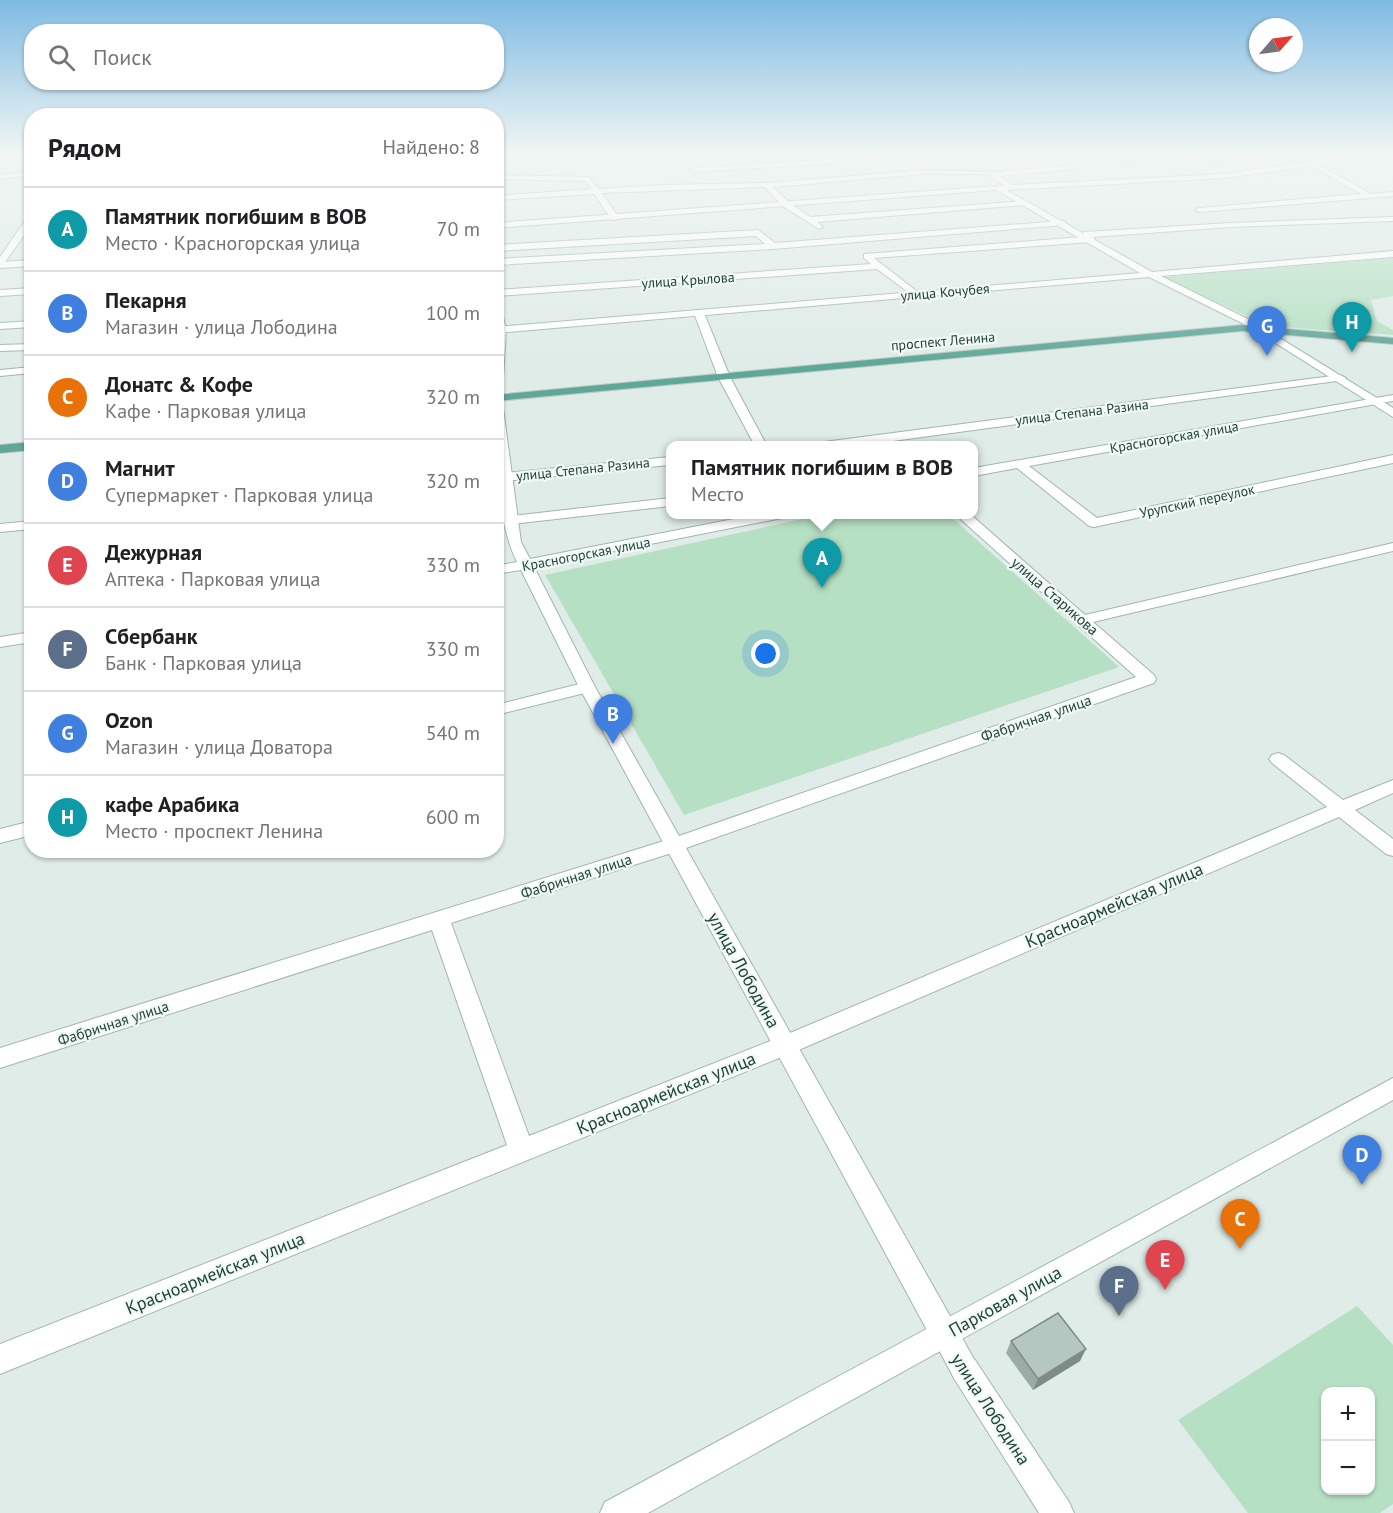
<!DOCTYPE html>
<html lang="ru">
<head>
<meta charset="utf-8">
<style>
  body { margin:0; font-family:"PT Sans",sans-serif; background:#f6f6f6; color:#202124 }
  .controls { position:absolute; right:18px; bottom:18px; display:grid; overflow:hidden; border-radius:12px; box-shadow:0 2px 4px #0004 }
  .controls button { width:54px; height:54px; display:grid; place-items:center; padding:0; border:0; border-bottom:2px solid #e0e0e0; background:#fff; color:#202124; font:30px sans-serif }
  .compass { position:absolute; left:1249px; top:18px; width:54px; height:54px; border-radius:50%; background:#fff; box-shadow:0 2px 4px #0004; rotate:62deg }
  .you { position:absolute; left:766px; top:654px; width:21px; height:21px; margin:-15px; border:4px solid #fff; border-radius:50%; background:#1a73e8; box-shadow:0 0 0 9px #1a73e833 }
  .badge { display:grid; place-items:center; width:39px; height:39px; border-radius:50%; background:#1a73e8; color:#fff; font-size:20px; font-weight:700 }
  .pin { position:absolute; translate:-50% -50px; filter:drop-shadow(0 2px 3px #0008) }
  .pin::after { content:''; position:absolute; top:32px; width:21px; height:18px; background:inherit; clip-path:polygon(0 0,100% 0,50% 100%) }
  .popup { position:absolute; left:666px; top:441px; width:312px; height:78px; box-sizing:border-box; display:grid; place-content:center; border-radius:12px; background:#fff; filter:drop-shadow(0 2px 4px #0005); font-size:20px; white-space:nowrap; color:#757577 }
  .popup b { font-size:22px; color:#202124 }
  .popup::after { content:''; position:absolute; left:50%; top:100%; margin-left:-12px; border:12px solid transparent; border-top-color:#fff }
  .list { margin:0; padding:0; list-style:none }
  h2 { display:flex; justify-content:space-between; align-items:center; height:78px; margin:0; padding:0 24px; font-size:26px }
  h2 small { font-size:20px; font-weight:400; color:#757577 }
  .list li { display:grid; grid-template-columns:39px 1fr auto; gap:18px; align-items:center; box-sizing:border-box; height:84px; padding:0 24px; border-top:2px solid #e0e0e0 }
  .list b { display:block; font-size:22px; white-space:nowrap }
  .list p { margin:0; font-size:20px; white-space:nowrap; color:#757577 }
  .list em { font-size:20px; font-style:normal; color:#757577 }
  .icon { flex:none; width:33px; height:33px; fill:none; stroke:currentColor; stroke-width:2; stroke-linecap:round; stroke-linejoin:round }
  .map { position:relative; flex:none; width:1393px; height:1513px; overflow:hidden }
  .search { position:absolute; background:#fff; box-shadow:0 2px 4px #0004; left:24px; top:24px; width:480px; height:66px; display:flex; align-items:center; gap:15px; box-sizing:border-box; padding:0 21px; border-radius:24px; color:#757577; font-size:22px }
  .panel { position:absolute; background:#fff; box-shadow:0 2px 4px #0004; left:24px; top:108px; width:480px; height:750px; border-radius:24px }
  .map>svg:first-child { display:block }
  .built { fill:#cddcd6 }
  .green { fill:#b6e0c3; fill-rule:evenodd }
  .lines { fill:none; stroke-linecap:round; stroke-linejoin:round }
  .minor-casing { stroke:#a1b5af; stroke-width:2 }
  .tertiary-casing { stroke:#a1b5af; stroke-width:2 }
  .secondary-casing { stroke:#9cb9b1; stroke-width:2 }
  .primary-casing { stroke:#c0c9c7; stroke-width:2 }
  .minor { fill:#fff; fill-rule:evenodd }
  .tertiary { fill:#fff; fill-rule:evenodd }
  .secondary { fill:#fff; fill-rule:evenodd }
  .primary { fill:#5fa798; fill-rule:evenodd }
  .wall { fill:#9baba5 }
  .shaded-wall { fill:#7e8b86 }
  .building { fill:#b4c7c0; stroke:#7e8b86; stroke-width:1.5 }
  .labels { text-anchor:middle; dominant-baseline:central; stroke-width:4.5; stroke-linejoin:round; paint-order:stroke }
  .far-street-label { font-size:14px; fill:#1e3f38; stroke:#f0f9f5 }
  .street-label { font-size:15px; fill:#1e3f38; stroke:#f0f9f5 }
  .near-street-label { font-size:18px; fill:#1e3f38; stroke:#f0f9f5 }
</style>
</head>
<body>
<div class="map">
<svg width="1393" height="1513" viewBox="0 0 1393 1513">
  <rect width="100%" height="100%" fill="#dfece7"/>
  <path class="built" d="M1177 153 1193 162 1123 167 1094 163 1073 154Z
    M1182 153H1261L1242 155 1222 167H1206Z"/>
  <path class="green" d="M1393 258V296L1371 300 1377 321 1393 330V335L1268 326 1164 277Z
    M821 515H949L1119 667 684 815 545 575Z
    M1357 1306 1393 1345V1504L1380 1513H1248L1178 1420ZM1326 1392H1370V1490H1326Z"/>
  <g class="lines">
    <defs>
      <path id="minor" d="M496 153H502L505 157 715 153 712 155 503 161Z
        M944 153H978L975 155 693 172 689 170 693 168Z
        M1367 153 1393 158V162L1365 156Z
        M32 154V158L0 163V159Z
        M1314 162 1371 194 1393 192V196L1199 212 1195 210 1199 208 1361 194 1311 166Z
        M1071 165 1074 169 999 176 1013 185 1014 187 1010 189 987 174H924L773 187 790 203 810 217 1025 201 1029 203 1025 205 817 222 823 227 819 229 784 207 765 187 602 193 619 218 615 220H612L594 194 496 200V196L591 189 586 181 496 179V175L588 177 599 189 663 185 767 183 924 170 993 172Z
        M32 171V175L0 179V175Z
        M29 215H32V224L3 265 0 266V257Z
        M1393 217V221L1231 227 1093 237 1095 239 1091 242 874 258 919 293 921 295 916 298 877 269 496 296V290L871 264 864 258V254L1082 237 1080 235 1084 232 1231 223Z
        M1062 221H1065V225L773 249 496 265V259L765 244 756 236 496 251V245L758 230 775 243Z
        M32 288V294L0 296V290Z
        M496 305 501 308 506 330 502 394 496 397Z
        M696 311 704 313 730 377 767 446H755L718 377 694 313Z
        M32 321V327L0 329V323Z
        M32 344V350L0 351V345Z
        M1340 375 1346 378 1344 380 856 446H818L824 442Z
        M1393 395V401L1029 466 1097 518 1393 455V463L1094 527 1089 526 1017 468 974 476V468Z
        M670 457V465L496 482V474Z
        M670 498V506L512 524 505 520 512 516Z
        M32 521V529L0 532V524Z
        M587 682 593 683 595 687 593 691 496 715V705Z
        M1278 753 1284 755 1343 800 1393 780V793L1355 810 1393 839V856L1386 854 1339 817 794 1052 0 1374V1344L507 1145 432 930 0 1068V1048L667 840 674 838 681 840 684 845 681 850 451 923 529 1136 778 1038 1327 807 1272 763 1269 759 1272 755Z
        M32 821V835L0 843V829Z
        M945 1321 955 1325 980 1370 975 1380 965 1385 955 1380 931 1335 935 1325Z"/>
      <path id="tertiary" d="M1364 153H1377L1333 163 1225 178 1006 190 1152 272 1393 251V257L1161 276 1266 328 1267 330 1262 333 1149 277 496 333V327L1140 273 996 190 496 228V223L1010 185 1225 174Z
        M32 260V266L0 268V262Z
        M32 367V373L0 376V370Z
        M496 398 502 401 521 542 530 559 759 514H788L782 518 534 567 595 687 679 836 1136 677 955 514H970L1085 615 1393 543V551L1093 622 1154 675 1156 679 1154 683 686 848 955 1325 959 1335 955 1345 945 1349 935 1345 579 687 521 570 496 574V566L517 562C495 518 496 447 496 398Z
        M32 632V642L0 647V637Z
        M965 1355 975 1360 1069 1502 1074 1513H1039L955 1380 950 1370 955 1360Z"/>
      <path id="secondary" d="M1262 327 1393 408V417L1258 332 1257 330Z
        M1393 1078V1100L648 1513H600L605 1502Z"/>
      <path id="primary" d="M1242 325 1393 338V344L1242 331 496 401V395Z
        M32 442V450L0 453V445Z"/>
    </defs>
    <use href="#minor" class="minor-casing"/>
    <use href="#tertiary" class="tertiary-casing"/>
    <use href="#secondary" class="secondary-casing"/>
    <use href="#primary" class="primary-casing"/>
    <use href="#minor" class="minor"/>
    <use href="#tertiary" class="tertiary"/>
    <use href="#secondary" class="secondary"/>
    <use href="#primary" class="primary"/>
  </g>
  <path class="wall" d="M1011 1341 1080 1361 1033 1390 1006 1353Z"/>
  <path class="shaded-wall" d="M1086 1349 1080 1361 1033 1390 1038 1379Z"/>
  <path class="building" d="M1058 1313 1086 1349 1038 1379 1011 1341Z"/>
  <linearGradient id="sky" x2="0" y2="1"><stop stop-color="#7fbbe2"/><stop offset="0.42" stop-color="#f1f6f4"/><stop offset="1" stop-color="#f1f6f4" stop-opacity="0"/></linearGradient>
  <rect width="1393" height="365" fill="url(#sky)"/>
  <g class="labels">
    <g class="far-street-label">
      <text transform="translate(688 280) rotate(-4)">улица Крылова</text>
      <text transform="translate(945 292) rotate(-5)">улица Кочубея</text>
      <text transform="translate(943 341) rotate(-5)">проспект Ленина</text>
      <text transform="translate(1082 412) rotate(-7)">улица Степана Разина</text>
      <text transform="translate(1174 437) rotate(-10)">Красногорская улица</text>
      <text transform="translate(583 469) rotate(-6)">улица Степана Разина</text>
      <text transform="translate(1197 501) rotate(-12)">Урупский переулок</text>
      <text transform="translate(586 554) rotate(-11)">Красногорская улица</text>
    </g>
    <g class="street-label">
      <text transform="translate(1055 596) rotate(41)">улица Старикова</text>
      <text transform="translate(1036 718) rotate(-19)">Фабричная улица</text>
      <text transform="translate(576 876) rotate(-18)">Фабричная улица</text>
      <text transform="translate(113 1023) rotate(-18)">Фабричная улица</text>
    </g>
    <g class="near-street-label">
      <text transform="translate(1114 905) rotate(-23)">Красноармейская улица</text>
      <text transform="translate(744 970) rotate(61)">улица Лободина</text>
      <text transform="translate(666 1093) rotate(-22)">Красноармейская улица</text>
      <text transform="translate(215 1273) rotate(-22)">Красноармейская улица</text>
      <text transform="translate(1005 1301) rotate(-29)">Парковая улица</text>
      <text transform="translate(991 1409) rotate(57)">улица Лободина</text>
    </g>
  </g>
</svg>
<div class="controls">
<button>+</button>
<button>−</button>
</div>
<svg class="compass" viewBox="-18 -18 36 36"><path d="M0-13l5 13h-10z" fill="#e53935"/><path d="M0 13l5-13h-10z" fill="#757577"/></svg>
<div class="you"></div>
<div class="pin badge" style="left:822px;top:588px;background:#0f9aa8">A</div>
<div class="popup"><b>Памятник погибшим в ВОВ</b>Место</div>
<div class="pin badge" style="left:613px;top:744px;background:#3f7fe0">B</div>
<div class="pin badge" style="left:1240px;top:1249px;background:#e8710a">C</div>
<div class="pin badge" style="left:1362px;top:1185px;background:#3f7fe0">D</div>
<div class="pin badge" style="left:1165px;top:1290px;background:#e0444e">E</div>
<div class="pin badge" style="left:1119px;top:1316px;background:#5c6f8a">F</div>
<div class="pin badge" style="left:1267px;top:356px;background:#3f7fe0">G</div>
<div class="pin badge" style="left:1352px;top:352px;background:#0f9aa8">H</div>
<div class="search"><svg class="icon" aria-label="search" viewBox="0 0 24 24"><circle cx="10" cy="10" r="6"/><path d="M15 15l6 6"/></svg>Поиск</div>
<section class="panel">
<h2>Рядом<small>Найдено: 8</small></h2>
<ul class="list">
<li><span class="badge" style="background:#0f9aa8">A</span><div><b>Памятник погибшим в ВОВ</b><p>Место · Красногорская улица</p></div><em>70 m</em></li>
<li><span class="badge" style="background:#3f7fe0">B</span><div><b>Пекарня</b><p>Магазин · улица Лободина</p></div><em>100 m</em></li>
<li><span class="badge" style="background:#e8710a">C</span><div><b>Донатс &amp; Кофе</b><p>Кафе · Парковая улица</p></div><em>320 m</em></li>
<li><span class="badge" style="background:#3f7fe0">D</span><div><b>Магнит</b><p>Супермаркет · Парковая улица</p></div><em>320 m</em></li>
<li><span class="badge" style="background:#e0444e">E</span><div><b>Дежурная</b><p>Аптека · Парковая улица</p></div><em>330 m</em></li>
<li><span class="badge" style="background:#5c6f8a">F</span><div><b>Сбербанк</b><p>Банк · Парковая улица</p></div><em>330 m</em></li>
<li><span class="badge" style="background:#3f7fe0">G</span><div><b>Ozon</b><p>Магазин · улица Доватора</p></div><em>540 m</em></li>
<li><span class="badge" style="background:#0f9aa8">H</span><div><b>кафе Арабика</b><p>Место · проспект Ленина</p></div><em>600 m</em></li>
</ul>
</section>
</div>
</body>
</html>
